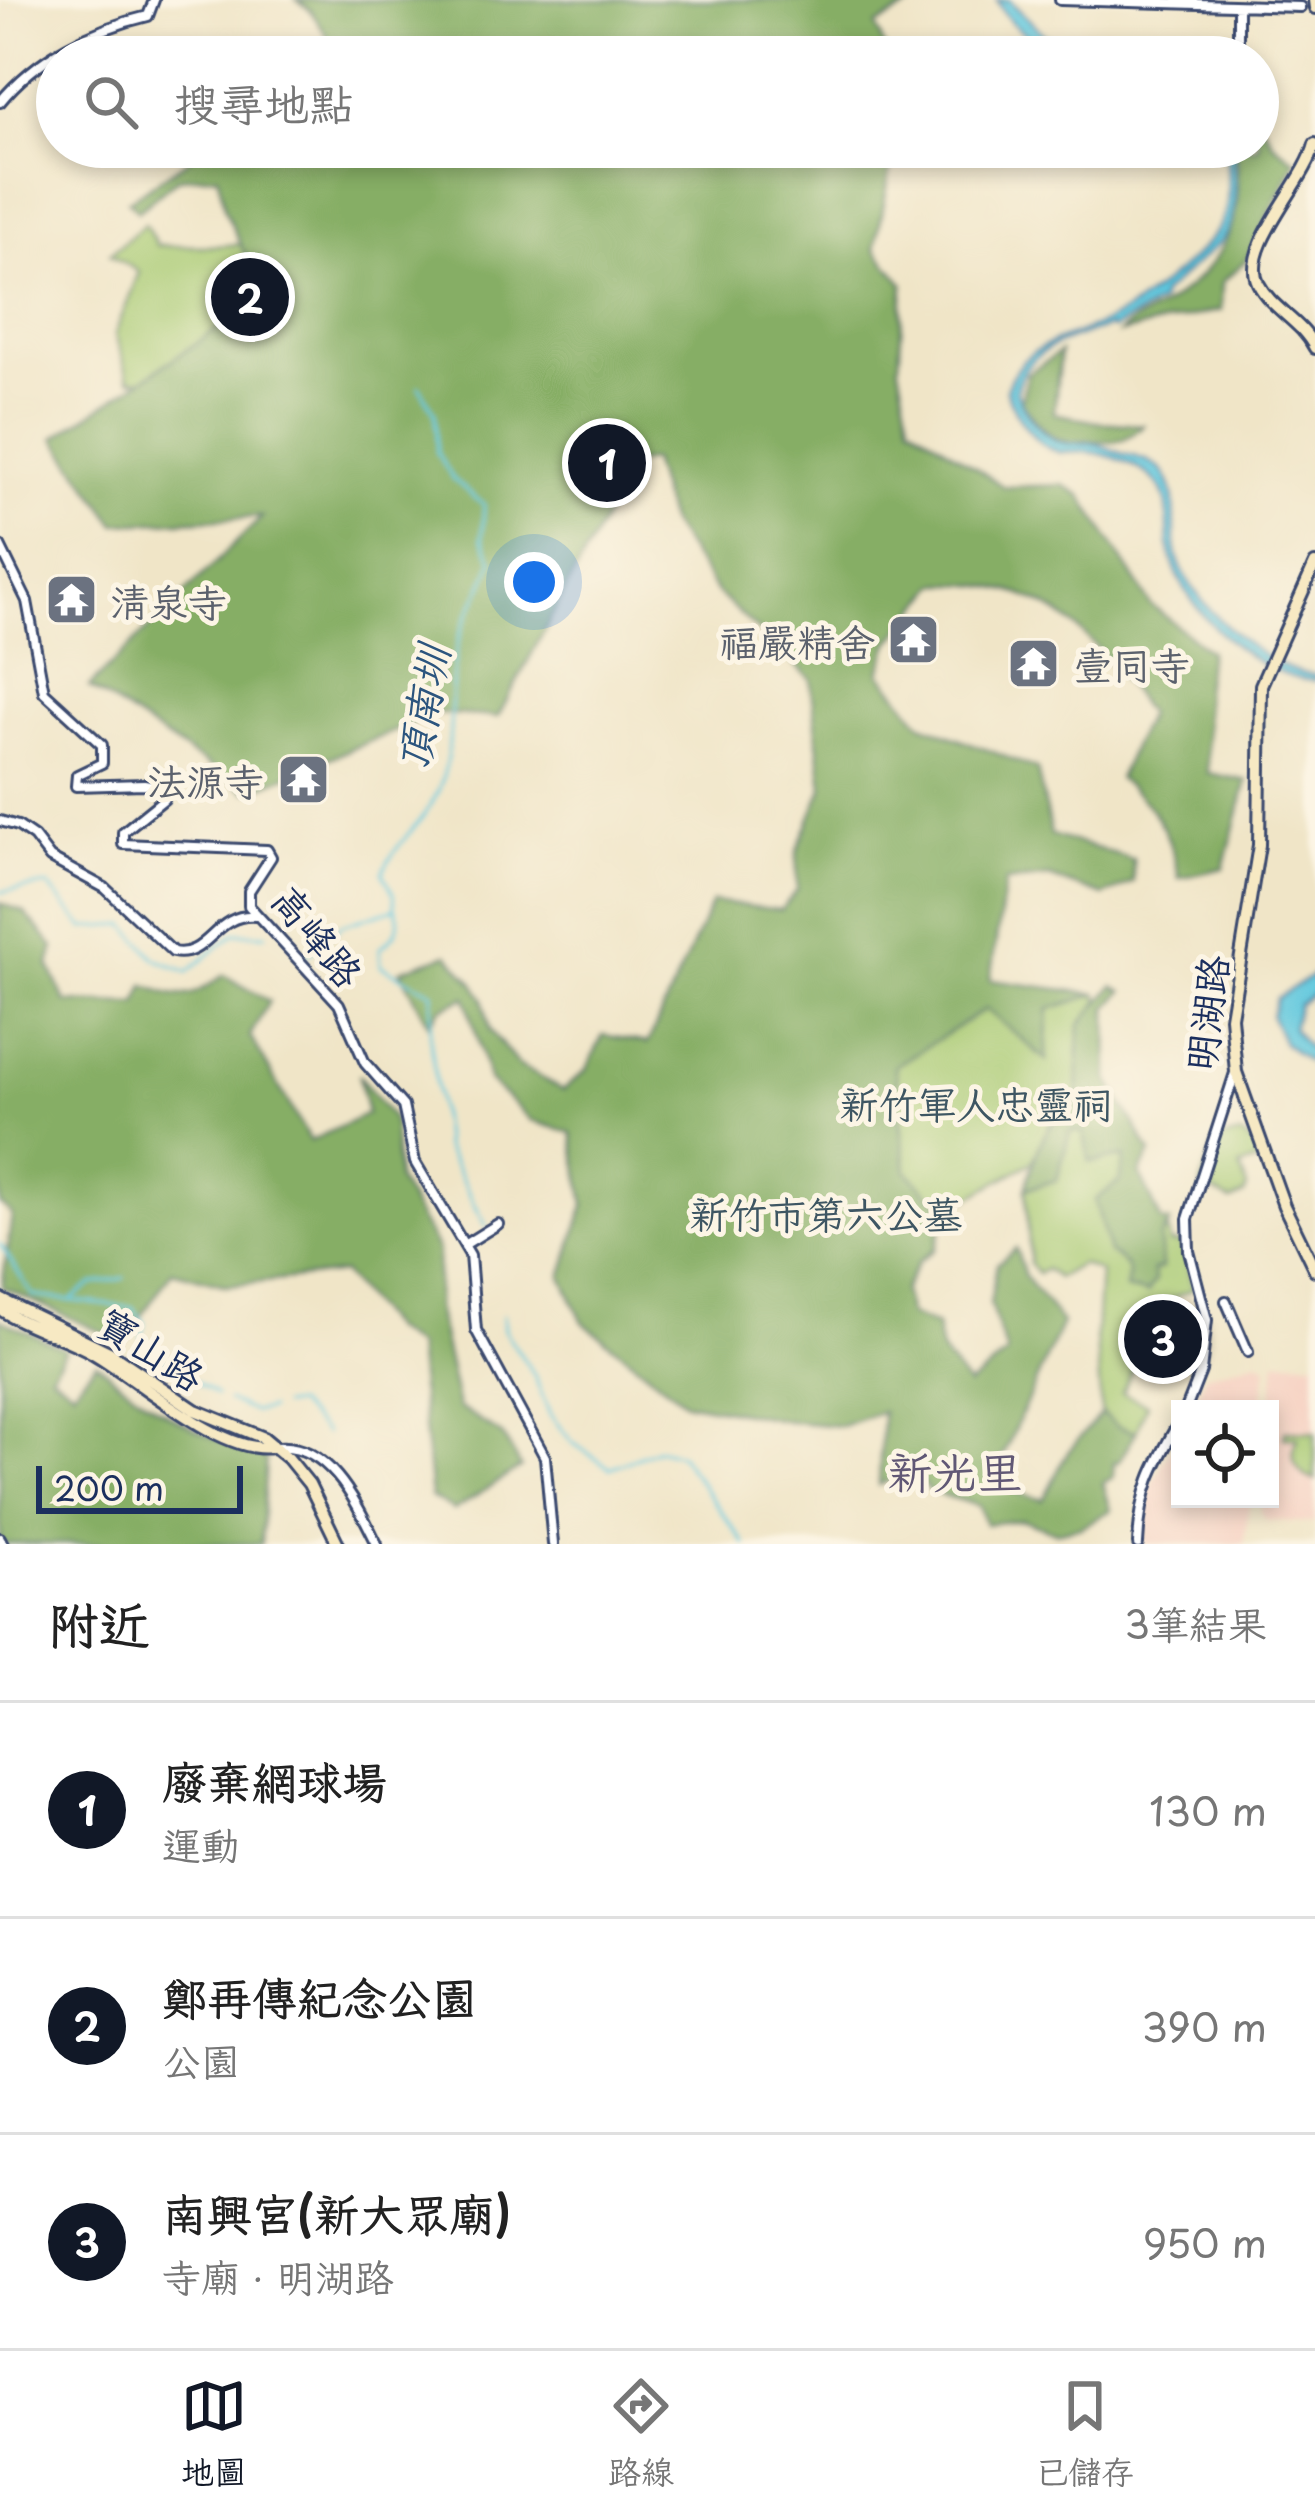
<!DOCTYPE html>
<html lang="zh-TW">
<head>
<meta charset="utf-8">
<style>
  body { margin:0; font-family:"Playpen Sans","LXGW WenKai TC",sans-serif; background:#f6f6f6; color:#222 }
  .controls { position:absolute; right:36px; bottom:36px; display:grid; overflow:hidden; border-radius:0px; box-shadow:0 6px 18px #0003 }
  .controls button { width:108px; height:108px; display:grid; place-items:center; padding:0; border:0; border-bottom:3px solid #e0e0e0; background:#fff; color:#222; font:60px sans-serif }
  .scale { position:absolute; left:36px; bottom:30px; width:207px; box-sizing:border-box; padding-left:12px; border:6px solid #1b2f5e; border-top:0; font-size:33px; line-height:42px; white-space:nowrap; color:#1b2f5e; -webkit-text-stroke:9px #fcf5e5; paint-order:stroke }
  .you { position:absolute; left:534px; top:582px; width:42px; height:42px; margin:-30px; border:9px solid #fff; border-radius:50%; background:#1a73e8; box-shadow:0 0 0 18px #1a73e833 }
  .badge { display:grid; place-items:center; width:78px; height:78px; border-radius:50%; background:#111827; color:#fff; font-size:39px; font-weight:700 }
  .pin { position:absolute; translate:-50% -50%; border:6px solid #fff; box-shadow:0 3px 12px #0006 }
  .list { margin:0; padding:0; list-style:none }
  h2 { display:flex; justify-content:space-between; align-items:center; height:156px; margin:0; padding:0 48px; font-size:51px }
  h2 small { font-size:39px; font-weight:400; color:#767676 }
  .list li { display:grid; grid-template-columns:78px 1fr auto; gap:36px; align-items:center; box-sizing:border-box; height:216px; padding:0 48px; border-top:3px solid #e0e0e0 }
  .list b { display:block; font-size:45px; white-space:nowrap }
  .list p { margin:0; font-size:39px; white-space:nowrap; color:#767676 }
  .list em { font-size:39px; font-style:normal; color:#767676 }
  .icon { flex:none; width:66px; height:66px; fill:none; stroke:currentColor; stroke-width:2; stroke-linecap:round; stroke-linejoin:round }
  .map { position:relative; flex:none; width:1315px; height:1544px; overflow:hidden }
  .search { position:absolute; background:#fff; box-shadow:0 6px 18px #0003; left:36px; right:36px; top:36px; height:132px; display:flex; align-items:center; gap:30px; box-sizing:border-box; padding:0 42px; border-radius:66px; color:#767676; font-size:45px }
  .sheet { height:804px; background:#fff }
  nav { display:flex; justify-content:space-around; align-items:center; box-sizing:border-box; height:168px; border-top:3px solid #e0e0e0; background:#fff; font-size:33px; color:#767676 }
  nav a { display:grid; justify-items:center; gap:6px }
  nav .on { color:#111827 }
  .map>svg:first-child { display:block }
  .built { fill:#f6d2c3 }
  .green { fill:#a9ca73; stroke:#627c68; stroke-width:3 }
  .forest { fill:#86ae65; stroke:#506e62; stroke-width:3 }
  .water { fill:#61c8de; stroke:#3e7c9e; stroke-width:3 }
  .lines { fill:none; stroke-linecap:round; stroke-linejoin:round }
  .stream { stroke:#61c8de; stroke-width:3 }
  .street-casing { stroke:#3b4a6e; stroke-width:14 }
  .secondary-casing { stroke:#3b4a6e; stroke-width:16 }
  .street { stroke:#fff; stroke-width:8 }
  .secondary { stroke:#f7e9c3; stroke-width:10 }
  .labels { text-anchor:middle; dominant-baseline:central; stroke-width:10; stroke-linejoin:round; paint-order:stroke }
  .worship-label { font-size:39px; fill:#5b616d; stroke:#fcf5e5; text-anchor:start }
  .street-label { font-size:39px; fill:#1b2f5e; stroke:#fcf5e5 }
  .park-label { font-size:39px; fill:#3e5663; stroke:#fcf5e5 }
  .water-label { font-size:42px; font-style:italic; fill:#2c557e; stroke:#fcf5e5 }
  .quarter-label { font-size:45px; fill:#615875; stroke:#fcf5e5 }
</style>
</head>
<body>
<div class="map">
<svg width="1315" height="1544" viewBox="0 0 1315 1544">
  <rect width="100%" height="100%" fill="#fcf5e5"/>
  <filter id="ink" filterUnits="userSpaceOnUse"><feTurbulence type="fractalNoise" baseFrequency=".00833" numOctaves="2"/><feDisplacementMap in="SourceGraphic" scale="24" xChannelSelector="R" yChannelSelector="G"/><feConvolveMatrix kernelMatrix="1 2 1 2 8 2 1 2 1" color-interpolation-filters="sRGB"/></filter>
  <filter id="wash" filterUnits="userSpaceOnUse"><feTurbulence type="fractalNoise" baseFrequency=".004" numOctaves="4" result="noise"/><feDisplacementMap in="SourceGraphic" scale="48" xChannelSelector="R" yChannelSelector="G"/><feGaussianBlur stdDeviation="2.7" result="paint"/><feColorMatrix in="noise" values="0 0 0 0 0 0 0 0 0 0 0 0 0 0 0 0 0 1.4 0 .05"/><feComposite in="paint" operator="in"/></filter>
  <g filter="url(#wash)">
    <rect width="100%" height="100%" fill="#f0e5c7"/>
    <path class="built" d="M1258 1360 1267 1366 1262 1409H1193L1205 1375Z
      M1276 1360 1315 1361V1523L1266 1520 1261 1513 1262 1499H1270V1422Z
      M1180 1432V1499H1250L1244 1544H1144L1148 1492Z"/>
    <path class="green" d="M145 224 157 246H217L356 235 307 393 129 379 115 334 139 272 110 254Z
      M1097 994 1100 1002 1080 1025 1077 1100 1055 1114 1032 1162 946 1211 935 1249 918 1262 903 1291 906 1170 895 1065 986 1009H1048Z
      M1070 1131H1083L1126 1156C1116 1201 1136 1254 1126 1289L1148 1293 1155 1281 1153 1270 1162 1267 1160 1237 1168 1229 1170 1243H1182L1193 1289 1146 1310 1130 1341 1142 1348 1122 1393 1147 1404 1136 1432 1117 1426 1101 1413 1096 1336 1100 1272 1081 1264 1057 1278 1045 1269 1038 1274 1030 1265 1026 1189 1057 1180Z
      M1241 1135 1255 1145 1261 1161 1240 1167 1247 1188 1244 1195 1231 1201 1201 1185 1214 1141Z
      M1285 1431 1315 1432V1480C1295 1474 1288 1457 1298 1439L1284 1437Z"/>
    <path class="forest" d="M297 0H922L876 26 888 57H341L310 10Z
      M1258 117 1274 144 1296 161 1246 261 1222 282 1221 310 1120 333C1131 320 1152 313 1168 303 1227 261 1246 218 1235 147H1258Z
      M207 147H895L875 249 904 284 899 367 910 423 1004 487 1063 485 1081 495 1151 605 1209 651 1204 691 1208 773 1247 781 1224 868 1179 878C1170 834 1157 806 1118 779L1147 714C1091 630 1046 580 938 584L890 643 880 672 922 724 1037 769 1051 835 1133 859V882L1104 896 1049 877 1005 882 990 980 1097 994 1049 1009 1046 1060 986 1009 895 1066 906 1170 946 1211 935 1249 918 1262 903 1291 909 1315 936 1326 941 1351 968 1386 1007 1354 990 1304 997 1264 1016 1248 1025 1277 1062 1323 990 1485 1043 1500 1067 1453 1101 1413 1117 1426 1136 1432 1119 1462H1114L1113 1477 1103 1483 1111 1510 1081 1527 1055 1532 1023 1520 985 1524 979 1506 929 1491 911 1470 879 1485 882 1412 841 1426 794 1422 685 1402 583 1322 562 1277 585 1204 572 1133 532 1121 489 1081 466 997 440 1009 429 1024 400 970 448 954 473 982 483 998 490 1030 518 1065 563 1090 587 1069 603 1035 648 1043 712 902 781 910 797 890V851L823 788 811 679 717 593 669 522 651 460 633 464 498 717 437 713 248 792 89 687 262 517 116 524 55 438 265 297 225 211 218 175 178 178 138 211 128 201Z
      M1060 352 1054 413 1097 422 1143 425C1127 442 1114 444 1092 441 1082 440 1072 445 1063 441 1044 435 1032 417 1021 402L1027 374Z
      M0 903 24 912 54 947 49 965 66 1002 137 1004 145 985C184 1001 190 999 224 975L269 1001 250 1036 310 1141 367 1114 359 1075 393 1119 397 1180 438 1250 436 1307 458 1407 503 1436 521 1467 454 1510 431 1497 416 1347 391 1330 342 1273 227 1286 172 1271 124 1342 2 1287 12 1215 0 1204Z
      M1113 986 1123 991 1108 1008 1109 1080 1151 1153 1140 1174 1161 1221 1170 1223 1160 1237 1162 1268 1153 1270 1155 1281 1147 1293 1126 1289C1132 1268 1127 1264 1109 1253L1095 1200 1120 1181 1125 1157 1090 1162 1083 1132 1070 1131 1057 1180 1026 1189C1034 1153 1046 1120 1077 1100L1080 1025Z
      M0 1319 65 1349 51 1374 73 1390 96 1362C146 1406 203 1438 266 1458L261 1544H0Z"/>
    <path class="water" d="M997 0H1009L1045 35 1066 43 1086 50 1166 57H1074C1042 48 1011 32 997 0Z
      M1226 147H1233C1234 176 1241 217 1221 241L1162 294 1160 302 1113 329 1109 327C1071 339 1027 346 1016 390 1024 412 1040 438 1064 443 1073 445 1083 442 1092 443 1105 445 1115 453 1128 455 1141 458 1150 460 1161 470 1181 490 1172 524 1176 550 1182 597 1268 674 1315 675V681C1256 678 1182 610 1170 552 1165 528 1174 500 1155 481 1140 465 1109 454 1087 452 1079 451 1068 454 1059 452 1035 447 1013 412 1006 390 1023 340 1068 340 1110 320 1138 307 1209 250 1222 222 1232 200 1227 170 1226 147Z
      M1315 974V993L1298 1005 1292 1028 1315 1056V1067L1283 1043 1271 1016 1277 998Z"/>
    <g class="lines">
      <path class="stream" d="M0 892 48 885 84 928 126 925 156 959 188 972 235 933 266 934
        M395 908 394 894 383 873C395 841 429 819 440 786 456 740 447 693 457 646 464 614 485 591 493 560L482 538 484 505 453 479 437 453 435 413 419 386
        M293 947 308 955 342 925 395 908C404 926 395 936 380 948L381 966 433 992 430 1038 444 1146 486 1226
        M0 1244 33 1296 133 1308 145 1323 141 1339 157 1355 216 1395
        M72 1299 92 1284 125 1278
        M503 1315 504 1330 534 1375 550 1415 573 1443 610 1468 658 1449 680 1455 745 1544
        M228 1400 253 1412 269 1409
        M282 1406 296 1404 325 1433"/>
    </g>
  </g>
  <g filter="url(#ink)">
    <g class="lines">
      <defs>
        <path id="street" d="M1060 0 1300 7
          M1238 54V6
          M0 102C36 58 92 29 148 16L154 0
          M0 546 27 601 44 692 102 745V763L77 775 76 786 144 784 166 788 164 799 123 832V844L267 850 271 857 249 891V906L339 1004 365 1063 403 1106 415 1162 470 1255 476 1330 545 1457 553 1544
          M0 821 18 826 34 837 50 858 105 888 173 952C208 959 214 913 255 916
          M464 1245 498 1224
          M1226 1301 1248 1352
          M1186 1409 1201 1371 1207 1320 1189 1251 1188 1219 1235 1073
          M277 1447C330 1442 358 1506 377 1544
          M0 1538 3 1544
          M1138 1544C1140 1490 1154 1466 1180 1420"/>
        <path id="secondary" d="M1314 0 1315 8
          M1315 144C1306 182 1240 247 1258 283 1271 309 1302 321 1315 348
          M1315 564 1261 685 1259 845 1231 1017 1236 1072 1284 1206 1315 1270
          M0 1299 109 1352 195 1410 264 1438 288 1458 309 1484 338 1544
          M0 1309C28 1328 63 1336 93 1353 137 1378 221 1455 272 1447"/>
      </defs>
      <use href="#street" class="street-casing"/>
      <use href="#secondary" class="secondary-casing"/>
      <use href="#street" class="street"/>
      <use href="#secondary" class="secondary"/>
    </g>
  </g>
  <defs>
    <symbol id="temple-square" viewBox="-11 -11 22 22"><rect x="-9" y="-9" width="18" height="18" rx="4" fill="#6b7280" stroke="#fcf5e5"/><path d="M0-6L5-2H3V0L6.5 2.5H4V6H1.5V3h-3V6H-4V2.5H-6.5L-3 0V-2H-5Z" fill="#fff"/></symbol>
  </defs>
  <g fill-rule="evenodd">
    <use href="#temple-square" x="42" y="570" width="59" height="59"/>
    <use href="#temple-square" x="884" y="610" width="59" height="59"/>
    <use href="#temple-square" x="1004" y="634" width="59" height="59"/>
    <use href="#temple-square" x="274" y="750" width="59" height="59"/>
  </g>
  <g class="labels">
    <g class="worship-label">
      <text x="110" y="600">清泉寺</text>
      <text x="875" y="640" text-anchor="end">福嚴精舍</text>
      <text x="1073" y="663">壹同寺</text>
      <text x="264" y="779" text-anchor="end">法源寺</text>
    </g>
    <g class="street-label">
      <text transform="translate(319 935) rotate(51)">高峰路</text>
      <text transform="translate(1205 1013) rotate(-83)">明湖路</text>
      <text transform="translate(152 1348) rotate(32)">寶山路</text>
    </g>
    <g class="park-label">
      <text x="976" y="1102">新竹軍人忠靈祠</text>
      <text x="826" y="1212">新竹市第六公墓</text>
    </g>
    <g class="water-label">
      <text transform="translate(421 708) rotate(-80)">頂南圳</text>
    </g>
    <g class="quarter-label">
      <text x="955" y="1470">新光里</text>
    </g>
  </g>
</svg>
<div class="controls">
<button><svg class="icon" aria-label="locate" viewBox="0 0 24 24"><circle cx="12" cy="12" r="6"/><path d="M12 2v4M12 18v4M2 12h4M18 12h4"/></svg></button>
</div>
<div class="scale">200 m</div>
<div class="you"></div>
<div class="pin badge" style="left:607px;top:463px">1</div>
<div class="pin badge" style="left:250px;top:297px">2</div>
<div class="pin badge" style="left:1163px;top:1339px">3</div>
<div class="search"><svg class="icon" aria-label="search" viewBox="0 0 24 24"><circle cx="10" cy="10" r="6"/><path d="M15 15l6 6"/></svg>搜尋地點</div>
</div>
<section class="sheet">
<h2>附近<small>3筆結果</small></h2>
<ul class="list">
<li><span class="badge">1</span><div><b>廢棄網球場</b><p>運動</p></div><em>130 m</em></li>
<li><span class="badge">2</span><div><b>鄭再傳紀念公園</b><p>公園</p></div><em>390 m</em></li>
<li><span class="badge">3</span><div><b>南興宮(新大眾廟)</b><p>寺廟 · 明湖路</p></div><em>950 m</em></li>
</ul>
</section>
<nav>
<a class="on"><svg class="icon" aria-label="map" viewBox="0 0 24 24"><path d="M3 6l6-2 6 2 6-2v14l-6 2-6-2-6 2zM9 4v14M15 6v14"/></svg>地圖</a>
<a><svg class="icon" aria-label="directions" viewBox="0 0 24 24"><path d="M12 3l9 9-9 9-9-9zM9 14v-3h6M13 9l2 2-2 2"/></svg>路線</a>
<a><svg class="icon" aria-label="saved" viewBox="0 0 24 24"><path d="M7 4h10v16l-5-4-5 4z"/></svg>已儲存</a>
</nav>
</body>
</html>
